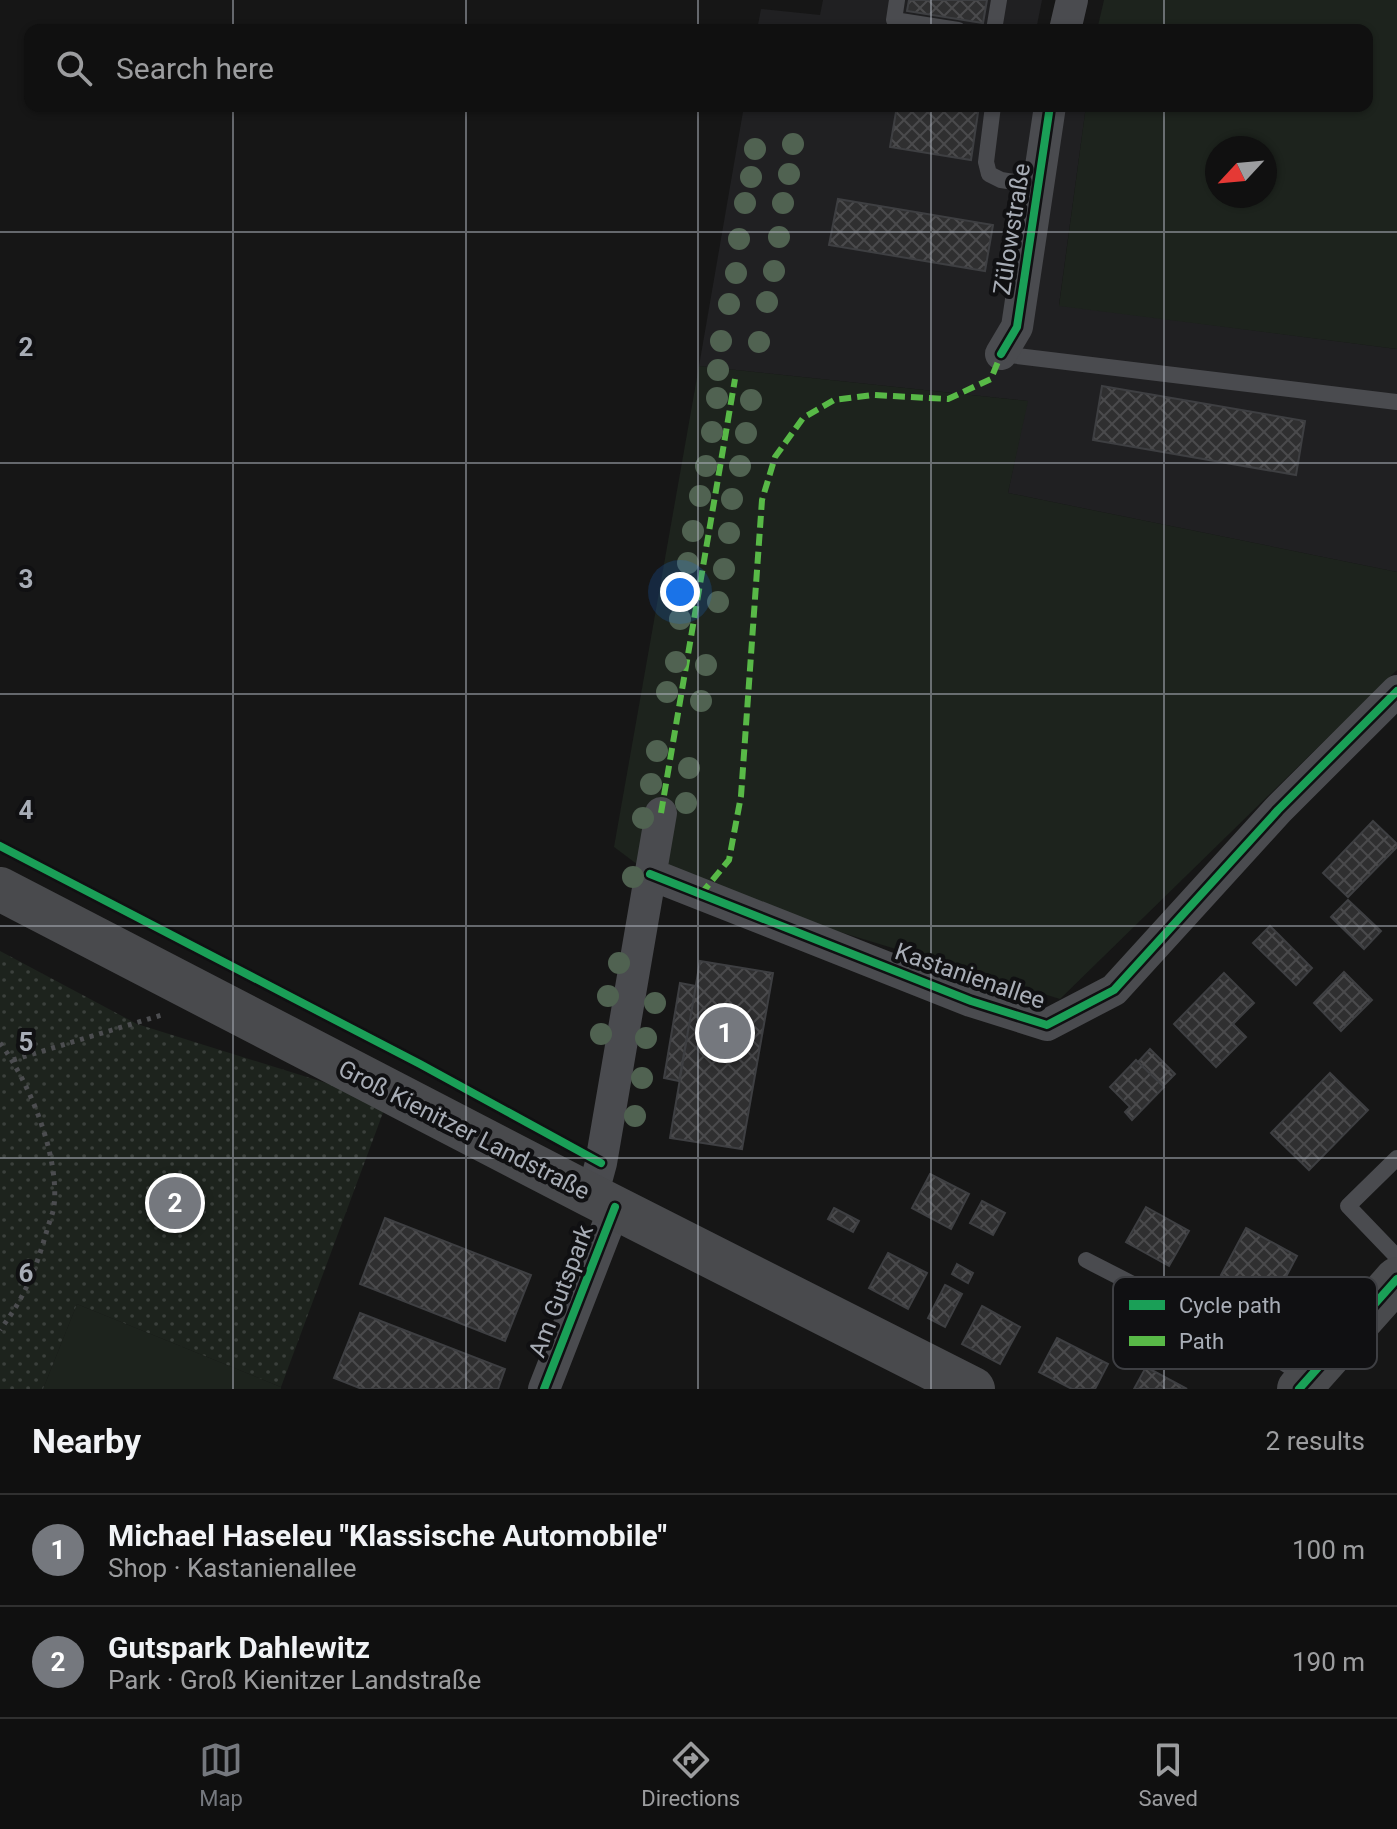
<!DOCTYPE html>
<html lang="en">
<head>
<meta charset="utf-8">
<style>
  body { margin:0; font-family:Roboto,sans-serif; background:#1e1e1e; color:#f1f3f6 }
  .compass { position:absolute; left:1205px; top:136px; width:72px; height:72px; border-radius:50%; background:#101010; box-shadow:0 2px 6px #0004; rotate:244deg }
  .you { position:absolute; left:680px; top:592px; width:28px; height:28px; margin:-20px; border:6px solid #fff; border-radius:50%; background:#1a73e8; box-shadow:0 0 0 12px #1a73e833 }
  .badge { display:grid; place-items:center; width:52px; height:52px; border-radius:50%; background:#75787e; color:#fff; font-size:26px; font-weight:700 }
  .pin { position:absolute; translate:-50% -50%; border:4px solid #fff; box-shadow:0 2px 8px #0006 }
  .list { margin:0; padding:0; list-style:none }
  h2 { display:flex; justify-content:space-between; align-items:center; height:104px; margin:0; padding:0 32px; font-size:34px }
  h2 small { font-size:26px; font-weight:400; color:#9c9d9f }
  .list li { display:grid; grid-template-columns:52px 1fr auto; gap:24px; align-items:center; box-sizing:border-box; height:112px; padding:0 32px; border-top:2px solid #303030 }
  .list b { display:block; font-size:30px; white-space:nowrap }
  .list p { margin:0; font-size:26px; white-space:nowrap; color:#9c9d9f }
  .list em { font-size:26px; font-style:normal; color:#9c9d9f }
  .icon { flex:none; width:44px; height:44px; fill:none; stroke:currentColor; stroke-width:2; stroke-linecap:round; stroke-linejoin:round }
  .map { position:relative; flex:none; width:1397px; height:1389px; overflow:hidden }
  .search { position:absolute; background:#101010; box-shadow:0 2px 6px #0004; left:24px; right:24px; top:24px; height:88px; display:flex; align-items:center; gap:20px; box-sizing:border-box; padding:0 28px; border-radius:16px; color:#9c9d9f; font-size:30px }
  .sheet { height:328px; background:#101010 }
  nav { display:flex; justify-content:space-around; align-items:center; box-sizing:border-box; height:112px; border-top:2px solid #303030; background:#101010; font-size:22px; color:#9c9d9f }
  nav a { display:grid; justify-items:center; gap:4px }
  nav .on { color:#75787e }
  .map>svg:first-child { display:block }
  .built { fill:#202022 }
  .green { fill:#1d231d; fill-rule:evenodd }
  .park { fill:url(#park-dots) }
  .building { fill:url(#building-cross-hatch); stroke:#3e3f42; stroke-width:2 }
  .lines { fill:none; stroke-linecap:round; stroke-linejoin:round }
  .path { stroke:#4c4d50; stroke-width:5; stroke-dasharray:4 6; stroke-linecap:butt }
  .service { stroke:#4a4b4f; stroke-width:16 }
  .minor { stroke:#4a4b4f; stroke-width:32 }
  .secondary { stroke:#494a4d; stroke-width:44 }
  .quiet { stroke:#58b947; stroke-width:6; stroke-dasharray:12 6; stroke-linecap:butt }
  .cycleway-casing { stroke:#101012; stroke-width:13 }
  .cycleway { stroke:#1a9f57; stroke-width:8 }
  .tree { fill:#506251 }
  .grid { fill:none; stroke:#a8adb6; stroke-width:2; stroke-opacity:0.55 }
  .labels { text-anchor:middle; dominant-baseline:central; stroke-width:8; stroke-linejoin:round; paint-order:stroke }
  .street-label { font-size:24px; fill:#a8adb6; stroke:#101012 }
  .key { fill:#101012; stroke:#3e3f43; stroke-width:2 }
  .key-label { font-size:22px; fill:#a8adb6 }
  .grid-label { font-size:26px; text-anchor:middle; font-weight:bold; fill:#a8adb6; stroke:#101012; stroke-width:8; stroke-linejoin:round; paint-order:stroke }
</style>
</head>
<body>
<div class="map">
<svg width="1397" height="1389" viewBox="0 0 1397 1389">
  <defs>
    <pattern id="park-dots" width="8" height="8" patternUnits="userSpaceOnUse" patternTransform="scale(2)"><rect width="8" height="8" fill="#1d231d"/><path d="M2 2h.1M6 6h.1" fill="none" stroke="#3b403c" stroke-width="1.8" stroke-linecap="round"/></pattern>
    <pattern id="building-cross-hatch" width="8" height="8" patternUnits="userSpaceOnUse" patternTransform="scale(2)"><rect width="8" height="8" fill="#2f2f30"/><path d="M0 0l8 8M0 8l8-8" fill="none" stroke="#4a4a4c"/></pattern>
  </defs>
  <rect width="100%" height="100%" fill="#161616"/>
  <path class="built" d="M823 0H1042L1036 30H757L761 9 820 15Z
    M744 106H1086L1059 305 1397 349V572L1008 493 1027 401 699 366Z"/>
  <path class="green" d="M1104 0H1397V349L1059 306 1086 106H1367V30H1097ZM1217 148H1265V196H1217Z
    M699 366 1028 401 1008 493 1397 572V670L1060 999 650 874 614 847Z
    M77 1304 281 1387V1389H43Z"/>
  <path class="park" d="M0 951 137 1024 387 1102 281 1387 77 1304 43 1389H0Z"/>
  <path class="building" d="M909 0H987L983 23 907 11Z
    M897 106H979L971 160 890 147Z
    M838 199 993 225 985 271 829 245Z
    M1102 386 1305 421 1296 475 1093 440Z
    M1373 821 1397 844V847L1348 897 1323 873Z
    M1348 900 1381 931 1364 949 1331 917Z
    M1270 926 1312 968 1296 985 1253 943Z
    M700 961 773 973 742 1149 670 1138Z
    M1344 972 1372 1000 1341 1031 1314 1003Z
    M1224 973 1254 1003 1233 1024 1246 1037 1216 1067 1174 1024Z
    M680 983 696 986 679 1081 664 1078Z
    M1150 1049 1175 1074 1163 1086 1138 1062Z
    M1136 1060 1164 1087 1132 1120 1125 1112 1130 1107 1110 1087Z
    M1330 1073 1368 1110 1309 1170 1271 1133Z
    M930 1174 969 1194 951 1229 912 1208Z
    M982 1201 1005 1213 993 1235 970 1223Z
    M1146 1207 1189 1231 1169 1266 1126 1242Z
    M834 1208 859 1221 853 1232 828 1219Z
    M385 1218 531 1275 505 1341 360 1284Z
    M1246 1228 1297 1256 1272 1303 1221 1275Z
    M888 1253 927 1273 908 1309 869 1288Z
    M957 1264 973 1273 968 1283 952 1274Z
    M945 1285 962 1294 945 1327 928 1318Z
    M982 1306 1020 1327 1000 1364 962 1344Z
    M360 1313 505 1369 498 1389H362L334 1378Z
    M1057 1338 1108 1364 1095 1389H1072L1039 1372Z
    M1146 1367 1187 1389H1134Z"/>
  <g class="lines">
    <path class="path" d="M0 1043C29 1081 60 1157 54 1206 53 1214 49 1222 47 1230 36 1269 25 1297 0 1330
      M13 1060 165 1014"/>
    <path class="service" d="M897 0 894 20 958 30
      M994 30 999 0
      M993 106 986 162 989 174 1001 180 1039 186
      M1001 354 1397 402
      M1397 1158 1348 1206 1397 1257
      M1086 1260 1263 1351 1287 1365 1305 1379"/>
    <path class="minor" d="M1065 30 1072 0
      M1001 354 1017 327 1050 106
      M650 874 971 1001 1047 1025 1114 990 1278 810 1397 691
      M592 1196 601 1163 661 813
      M544 1389 615 1207"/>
    <path class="secondary" d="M0 889 592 1196 973 1389
      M1299 1389 1397 1279"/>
    <path class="quiet" d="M661 813 735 379
      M701 894 729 860 741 796 762 500 775 457 803 418 834 400 873 395 948 399 991 379 1001 354"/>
    <defs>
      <path id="cycleway" d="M1001 354 1017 327 1050 106
        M0 846 420 1064 601 1163
        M650 874 971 1001 1047 1025 1114 990 1278 810 1397 691
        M544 1389 615 1207
        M1299 1389 1397 1279"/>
    </defs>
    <use href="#cycleway" class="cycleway-casing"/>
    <use href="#cycleway" class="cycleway"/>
  </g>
  <g class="tree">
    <circle cx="793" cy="144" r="11"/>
    <circle cx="755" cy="149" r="11"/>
    <circle cx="789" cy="174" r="11"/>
    <circle cx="751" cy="177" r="11"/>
    <circle cx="745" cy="203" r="11"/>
    <circle cx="783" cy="203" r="11"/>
    <circle cx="779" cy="237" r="11"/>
    <circle cx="739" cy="239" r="11"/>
    <circle cx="774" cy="271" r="11"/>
    <circle cx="736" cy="273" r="11"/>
    <circle cx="767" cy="302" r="11"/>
    <circle cx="729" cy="304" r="11"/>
    <circle cx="721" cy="341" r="11"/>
    <circle cx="759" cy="342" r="11"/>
    <circle cx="718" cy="370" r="11"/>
    <circle cx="717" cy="398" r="11"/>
    <circle cx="751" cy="400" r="11"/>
    <circle cx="712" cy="432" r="11"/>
    <circle cx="746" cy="433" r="11"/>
    <circle cx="706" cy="466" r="11"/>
    <circle cx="740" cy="466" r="11"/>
    <circle cx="700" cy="496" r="11"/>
    <circle cx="732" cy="499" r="11"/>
    <circle cx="693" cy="531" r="11"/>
    <circle cx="729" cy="533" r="11"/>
    <circle cx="688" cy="563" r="11"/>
    <circle cx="724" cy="569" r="11"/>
    <circle cx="718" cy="602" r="11"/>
    <circle cx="680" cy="619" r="11"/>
    <circle cx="676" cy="662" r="11"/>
    <circle cx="706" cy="665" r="11"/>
    <circle cx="667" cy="692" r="11"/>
    <circle cx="701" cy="701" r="11"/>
    <circle cx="657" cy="751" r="11"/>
    <circle cx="689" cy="768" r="11"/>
    <circle cx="651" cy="784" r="11"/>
    <circle cx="686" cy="803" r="11"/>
    <circle cx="643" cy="818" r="11"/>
    <circle cx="633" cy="877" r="11"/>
    <circle cx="619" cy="963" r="11"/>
    <circle cx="608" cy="996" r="11"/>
    <circle cx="655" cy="1003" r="11"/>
    <circle cx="601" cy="1034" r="11"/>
    <circle cx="646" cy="1038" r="11"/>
    <circle cx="642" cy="1078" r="11"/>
    <circle cx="635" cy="1116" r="11"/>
  </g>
  <path class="grid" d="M233 0V30M466 0V30M698 0V30M931 0V30M1164 0V30M233 106V1389M466 106V1389M698 106V1389M931 106V1389M1164 106V1389M0 232H1397M0 463H1397M0 694H1397M0 926H1397M0 1158H1397"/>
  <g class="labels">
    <g class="street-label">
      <text transform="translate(1012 229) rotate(-81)">Zülowstraße</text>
      <text transform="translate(970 976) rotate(19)">Kastanienallee</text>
      <text transform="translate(464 1130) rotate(27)">Groß Kienitzer Landstraße</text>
      <text transform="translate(561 1291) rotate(-69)">Am Gutspark</text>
    </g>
  </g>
  <rect x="1113" y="1277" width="264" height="92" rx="12" class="key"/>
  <rect x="1129" y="1300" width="36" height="10" fill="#1a9f57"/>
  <rect x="1129" y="1336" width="36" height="10" fill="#58b947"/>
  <g class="key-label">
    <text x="1179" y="1313">Cycle path</text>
    <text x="1179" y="1349">Path</text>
  </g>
  <g class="grid-label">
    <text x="26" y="356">2</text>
    <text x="26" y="588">3</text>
    <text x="26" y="819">4</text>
    <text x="26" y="1051">5</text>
    <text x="26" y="1282">6</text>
  </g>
</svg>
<svg class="compass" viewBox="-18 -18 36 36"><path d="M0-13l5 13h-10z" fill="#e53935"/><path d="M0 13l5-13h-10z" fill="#9c9d9f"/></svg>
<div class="you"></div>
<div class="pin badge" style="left:725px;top:1033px">1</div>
<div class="pin badge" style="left:175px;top:1203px">2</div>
<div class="search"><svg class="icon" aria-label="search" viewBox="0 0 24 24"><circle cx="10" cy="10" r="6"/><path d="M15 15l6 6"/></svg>Search here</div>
</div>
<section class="sheet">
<h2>Nearby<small>2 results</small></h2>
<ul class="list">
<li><span class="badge">1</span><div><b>Michael Haseleu &quot;Klassische Automobile&quot;</b><p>Shop · Kastanienallee</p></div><em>100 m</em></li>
<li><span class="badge">2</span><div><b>Gutspark Dahlewitz</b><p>Park · Groß Kienitzer Landstraße</p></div><em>190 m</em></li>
</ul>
</section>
<nav>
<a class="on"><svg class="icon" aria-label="map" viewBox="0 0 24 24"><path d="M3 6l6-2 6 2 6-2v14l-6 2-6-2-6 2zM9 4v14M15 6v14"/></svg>Map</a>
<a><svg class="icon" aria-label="directions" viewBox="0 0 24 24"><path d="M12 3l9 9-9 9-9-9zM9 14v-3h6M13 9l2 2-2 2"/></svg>Directions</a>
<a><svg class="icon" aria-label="saved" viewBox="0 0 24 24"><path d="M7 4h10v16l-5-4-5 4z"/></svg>Saved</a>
</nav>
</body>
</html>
